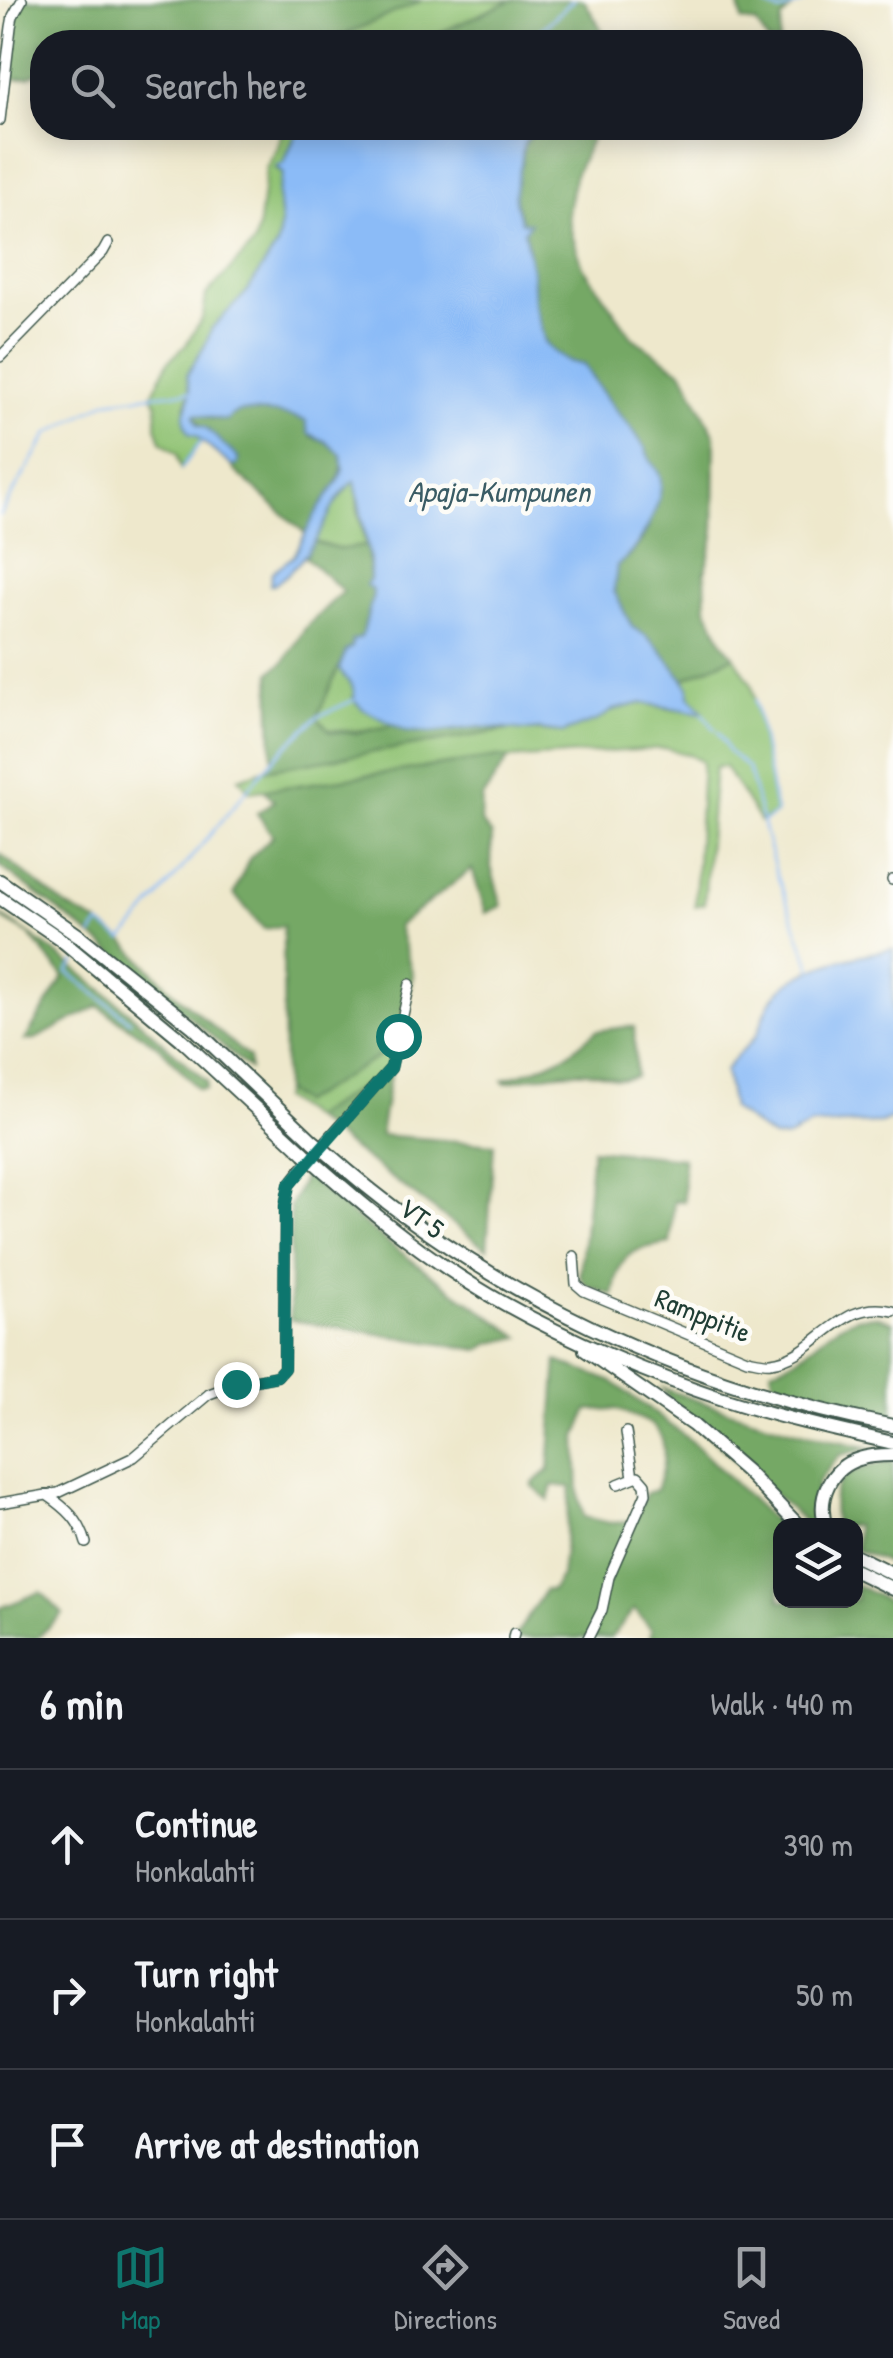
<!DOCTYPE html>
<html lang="en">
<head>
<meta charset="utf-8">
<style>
  body { margin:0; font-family:"Patrick Hand",sans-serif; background:#242831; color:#f1f3f6 }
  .controls { position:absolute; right:30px; bottom:30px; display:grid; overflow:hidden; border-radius:20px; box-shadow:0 5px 25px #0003 }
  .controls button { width:90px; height:90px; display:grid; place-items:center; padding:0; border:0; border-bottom:2px solid #363941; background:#171b24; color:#f1f3f6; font:50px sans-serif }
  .stop { position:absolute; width:30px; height:30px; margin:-22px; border:8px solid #0f766e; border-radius:50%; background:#fff }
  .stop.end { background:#0f766e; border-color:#fff; box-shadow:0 2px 10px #0008 }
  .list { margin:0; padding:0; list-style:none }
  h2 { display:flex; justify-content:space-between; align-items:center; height:130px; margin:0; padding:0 40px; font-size:42px }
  h2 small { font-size:32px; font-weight:400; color:#9ea1a6 }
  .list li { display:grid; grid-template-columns:65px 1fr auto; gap:30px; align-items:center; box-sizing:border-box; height:150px; padding:0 40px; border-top:2px solid #363941 }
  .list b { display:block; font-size:38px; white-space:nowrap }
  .list p { margin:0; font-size:32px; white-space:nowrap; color:#9ea1a6 }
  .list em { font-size:32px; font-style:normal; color:#9ea1a6 }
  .icon { flex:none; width:55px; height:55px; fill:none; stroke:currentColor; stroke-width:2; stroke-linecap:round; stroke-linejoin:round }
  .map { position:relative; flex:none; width:893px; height:1638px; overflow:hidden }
  .search { position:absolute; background:#171b24; box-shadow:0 5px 25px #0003; left:30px; right:30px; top:30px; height:110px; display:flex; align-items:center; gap:25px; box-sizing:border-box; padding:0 35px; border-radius:40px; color:#9ea1a6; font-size:38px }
  .sheet { height:580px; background:#171b24 }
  nav { display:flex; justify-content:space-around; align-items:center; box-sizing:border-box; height:140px; border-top:2px solid #363941; background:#171b24; font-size:28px; color:#9ea1a6 }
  nav a { display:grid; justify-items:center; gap:5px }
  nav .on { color:#0f766e }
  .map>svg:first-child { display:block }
  .green { fill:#90c273; stroke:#588054; stroke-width:2.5 }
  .forest { fill:#74a865; stroke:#4a724c; stroke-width:2.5; fill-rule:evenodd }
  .water { fill:#8bbbf7; stroke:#557c96; stroke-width:2.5 }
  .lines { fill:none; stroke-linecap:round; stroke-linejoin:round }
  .stream { stroke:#8bbbf7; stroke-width:2.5 }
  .minor-casing { stroke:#3e574b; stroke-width:12 }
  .highway-casing { stroke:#3e574b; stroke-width:16 }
  .minor { stroke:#fff; stroke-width:9 }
  .highway { stroke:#fff; stroke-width:12 }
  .highway-bridge-casing { stroke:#3e574b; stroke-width:16; stroke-linecap:butt }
  .highway-bridge { stroke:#fff; stroke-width:12 }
  .route { stroke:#0f766e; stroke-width:12 }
  .labels { text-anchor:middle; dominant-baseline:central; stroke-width:9; stroke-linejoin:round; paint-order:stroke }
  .street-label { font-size:28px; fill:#1f3d34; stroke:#fdfcf7 }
  .water-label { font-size:30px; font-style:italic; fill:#3a5c65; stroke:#fdfcf7 }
</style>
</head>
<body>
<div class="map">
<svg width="893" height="1638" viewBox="0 0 893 1638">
  <rect width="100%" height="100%" fill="#fdfcf7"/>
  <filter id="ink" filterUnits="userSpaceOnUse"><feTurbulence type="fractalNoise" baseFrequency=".01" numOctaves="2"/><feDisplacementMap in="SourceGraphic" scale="20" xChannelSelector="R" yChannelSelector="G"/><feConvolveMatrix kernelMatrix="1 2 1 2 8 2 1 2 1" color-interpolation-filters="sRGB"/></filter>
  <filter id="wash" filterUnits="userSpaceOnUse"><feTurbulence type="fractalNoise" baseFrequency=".0048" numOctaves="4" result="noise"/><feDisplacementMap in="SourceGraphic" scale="40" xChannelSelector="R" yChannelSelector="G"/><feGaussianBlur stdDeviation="2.25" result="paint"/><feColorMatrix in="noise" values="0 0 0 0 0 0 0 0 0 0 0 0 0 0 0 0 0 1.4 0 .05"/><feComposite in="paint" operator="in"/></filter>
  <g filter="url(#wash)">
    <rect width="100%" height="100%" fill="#eee8cc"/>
    <path class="green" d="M423 0H512L420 42H346L338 36Z
      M283 128H310L296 134 284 164 276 168 283 174 278 193 281 223 277 246 246 293 212 328 206 344 187 375 190 392 185 407 201 442 181 469 177 454 161 441 156 426 157 404 152 395 168 362 186 345 203 317 206 295 254 244 259 223 266 168 277 149Z
      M537 128H553L544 174 540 219 548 283 599 351 635 379 673 417 686 474 694 522V544L688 553 673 561 637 572 633 586 637 610 659 634 661 650 682 680 734 656 752 685 776 814 760 822 725 767H715L704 904 695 906 702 762 689 755 665 748 508 759 499 757 250 792 239 778 264 770 513 729 562 733 598 720 613 710 642 703 676 710 683 709 700 713 703 712 689 696 682 699 669 687 662 669 641 650 617 623 609 592 617 565C636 554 667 501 660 477 657 465 647 460 646 448L582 428 557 414 540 379 545 342 534 303 532 270 524 231 530 223 521 222C511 194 514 192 521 165 522 157 521 147 526 140 529 135 534 132 537 128Z
      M353 481 356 483 358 510 367 551 342 674C350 680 357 687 353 697L428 719C379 727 354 738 304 724L356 607 341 549 313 542 329 511Z
      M398 1035 391 1068 311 1118 282 1098 284 1091 301 1103Z"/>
    <path class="forest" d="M22 0H423L328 42H42V71L29 77 4 81 11 26Z
      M512 0H584L609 42H420Z
      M738 0H790L793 7 782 18 779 42H768L756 23 742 21Z
      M537 128H596L574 177 568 213 572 235 583 267 633 338 683 372 715 436 714 537 705 572 706 607 724 644 734 656 682 680 661 650 645 635 632 627 614 591 617 565C642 552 661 505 660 477 639 436 608 404 584 365L567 361 552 350 545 342 534 303 532 270 526 238 513 193 517 182V171L522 163 523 146Z
      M245 409 284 413 307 421 311 436 325 441 341 454C347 479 328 492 317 512 313 519 310 527 306 534L235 471 232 466 235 465 238 458C226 448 200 428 194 416L199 414 209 418 223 420 233 413Z
      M313 542 341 549 367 546 370 581 373 595 363 633 361 638 353 641 352 647 346 651 317 717 331 732 358 733 394 725 406 731 430 733 479 727 507 730 264 770 272 760 270 673 284 662 306 627 343 591 305 557Z
      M499 757 508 759 482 798 481 822 492 835 491 867 502 906 486 913 472 869 398 926 413 975 398 1035 388 1051 301 1103 284 1091 283 926 264 929 234 894 249 859 273 836 257 813 274 801 264 790Z
      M0 854 66 906 100 924 123 940 173 992 249 1058V1069C168 996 88 931 0 866Z
      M0 915C75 962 142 1023 207 1082L206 1089H198C185 1075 173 1059 159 1047 140 1032 119 1022 99 1006L35 1039 25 1040 64 977 29 934 0 917Z
      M625 1027H634L636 1076C613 1082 616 1077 596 1073 570 1068 530 1077 505 1083L503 1080 538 1068 568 1054 596 1031Z
      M391 1068 380 1135 494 1144 487 1249 311 1118Z
      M592 1149 683 1158 684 1201H674L670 1243C629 1250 620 1252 613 1295L587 1286 580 1276Z
      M305 1175C373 1235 446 1286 520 1337L492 1343 479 1350 290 1320V1206Z
      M877 1316 893 1322V1415L793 1394 774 1384 771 1369C809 1359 821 1330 853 1319 860 1316 869 1317 877 1316Z
      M557 1361 613 1382 690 1440 780 1527V1600H856V1585L893 1604V1638H650L652 1630 634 1609 611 1638H514L545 1590 551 1591 561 1576 571 1487 553 1485 549 1500 533 1487V1483L549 1470ZM616 1409C626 1414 638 1417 647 1422 672 1435 664 1469 656 1490L646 1493 634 1522 610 1523 584 1517 579 1498 577 1437 588 1410Z
      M662 1388C731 1413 801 1435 872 1448L840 1455 818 1482 811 1514 815 1525H808L669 1399Z
      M888 1461 893 1462V1565L856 1550V1526L835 1525C827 1476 847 1472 888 1461Z
      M41 1592 63 1614 37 1638H0V1608Z"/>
    <path class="water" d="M310 128H537C534 132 529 135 526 140 521 147 523 157 521 164 514 191 511 194 521 222L530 223 524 231 532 270 534 303 545 342 552 350 567 361 584 365C598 389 614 409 632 429 638 436 640 443 646 448 647 460 656 465 660 476 667 500 636 555 617 565L614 591 632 627 645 635 661 650 689 687V696L703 712 702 713 642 703 613 710 598 720 562 733 539 730 529 731 479 727 430 733 406 731 363 709 354 700C356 684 346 681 339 669L346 651 352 647V641L360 638 363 633 373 595 372 590 366 585 370 580V561L355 481C333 498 330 517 316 539 305 557 292 572 274 585H270L272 572 294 556 316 513 339 480 343 469 341 454 325 441 308 433 306 421C289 414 275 413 257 412 243 412 237 408 227 420H223L196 414 194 416 198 425 205 427 238 458V464L232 466C225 460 201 442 197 436L189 433C179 413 189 410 190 392 190 390 187 376 187 375L206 344 212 328 246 293 277 246 281 223 278 193 283 174 276 166 284 163 296 134Z
      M893 949V1118L881 1123 811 1125 786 1138H773L732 1109 725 1071C735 1054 746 1049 756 1036 763 1025 764 1010 772 1000 796 966 854 956 893 949Z"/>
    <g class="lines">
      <path class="stream" d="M755 0 780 12 810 0
        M529 42 573 0
        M181 469 201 442
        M0 515 48 434 107 401 152 395 190 392
        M755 700 776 814 763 822
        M702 713 715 729
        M718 732 729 752 748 768 776 873 812 969
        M92 936 100 924 123 940 272 760 317 717 354 700
        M76 961 68 972 130 1021"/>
    </g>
  </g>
  <g filter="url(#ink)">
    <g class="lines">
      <defs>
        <path id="minor" d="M0 120 11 27 13 16 22 0
          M0 357 103 252 108 243
          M892 880H893
          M574 1256 576 1284 584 1291 747 1359C754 1360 763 1363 771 1362 817 1357 839 1297 893 1311
          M626 1432 633 1477
          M47 1495C66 1508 80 1520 86 1543
          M0 1503 58 1493 134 1457 209 1394 236 1384 277 1376 284 1368 285 1206 289 1185 302 1168 391 1068 410 984
          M513 1638 514 1633
          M588 1638 602 1610 609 1577 646 1493 645 1484 638 1476 618 1484"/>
        <path id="highway" d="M0 881 81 937 192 1026 314 1142
          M0 898 59 938 181 1039 304 1153
          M325 1151C485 1294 682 1385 893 1426
          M315 1163C374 1215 436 1266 505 1304 571 1341 651 1375 723 1399 778 1417 836 1430 893 1443
          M585 1350 693 1425 746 1471 799 1526
          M826 1526C816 1498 831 1467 859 1459 870 1455 882 1455 893 1455
          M856 1556 893 1574
          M856 1571 893 1589"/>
      </defs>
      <use href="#minor" class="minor-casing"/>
      <use href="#highway" class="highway-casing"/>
      <use href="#minor" class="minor"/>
      <use href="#highway" class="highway"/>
      <defs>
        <path id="highway-bridge" d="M314 1142 325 1151
          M304 1153 315 1163"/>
      </defs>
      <use href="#highway-bridge" class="highway-bridge-casing"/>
      <use href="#highway-bridge" class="highway-bridge"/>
    </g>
  </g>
  <g class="lines" filter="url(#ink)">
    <path class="route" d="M236 1384 277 1376 284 1368 285 1206 289 1185 391 1068 398 1036"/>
  </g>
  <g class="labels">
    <g class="street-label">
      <text transform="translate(422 1218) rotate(36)">VT 5</text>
      <text transform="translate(703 1315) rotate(22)">Ramppitie</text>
    </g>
    <g class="water-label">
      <text x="499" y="491">Apaja-Kumpunen</text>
    </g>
  </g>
</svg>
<div class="controls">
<button><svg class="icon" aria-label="layers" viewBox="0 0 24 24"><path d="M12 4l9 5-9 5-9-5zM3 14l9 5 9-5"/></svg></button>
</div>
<div class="stop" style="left:398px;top:1036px"></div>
<div class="stop end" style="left:236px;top:1384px"></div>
<div class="search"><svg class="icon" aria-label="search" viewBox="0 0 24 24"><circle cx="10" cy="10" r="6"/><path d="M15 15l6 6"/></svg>Search here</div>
</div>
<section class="sheet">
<h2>6 min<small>Walk · 440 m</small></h2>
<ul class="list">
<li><svg class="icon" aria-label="ahead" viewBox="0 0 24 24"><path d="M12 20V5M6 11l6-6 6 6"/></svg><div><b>Continue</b><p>Honkalahti</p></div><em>390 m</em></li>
<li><svg class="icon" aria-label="right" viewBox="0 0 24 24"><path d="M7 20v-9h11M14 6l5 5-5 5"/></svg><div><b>Turn right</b><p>Honkalahti</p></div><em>50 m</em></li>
<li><svg class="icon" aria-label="arrive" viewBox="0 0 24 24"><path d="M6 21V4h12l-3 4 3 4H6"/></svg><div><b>Arrive at destination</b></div></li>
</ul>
</section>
<nav>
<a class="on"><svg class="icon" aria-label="map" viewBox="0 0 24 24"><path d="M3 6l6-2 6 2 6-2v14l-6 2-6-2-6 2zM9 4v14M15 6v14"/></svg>Map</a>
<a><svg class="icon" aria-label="directions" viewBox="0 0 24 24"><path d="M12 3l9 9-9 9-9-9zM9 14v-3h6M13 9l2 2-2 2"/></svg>Directions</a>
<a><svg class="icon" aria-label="saved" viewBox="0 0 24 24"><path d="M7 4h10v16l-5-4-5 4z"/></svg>Saved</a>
</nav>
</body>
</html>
